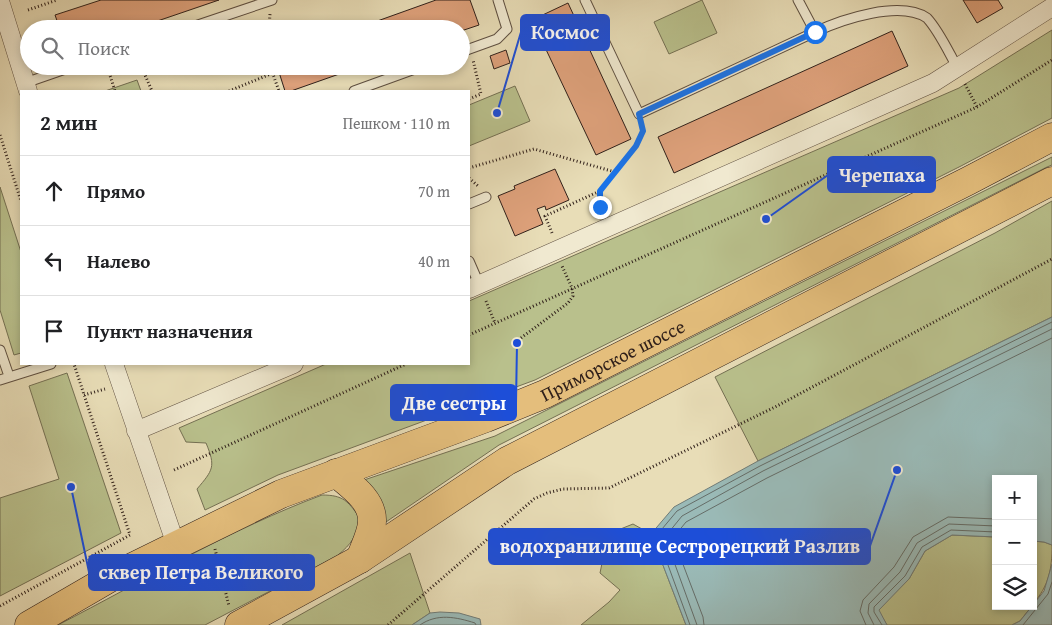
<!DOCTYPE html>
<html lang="ru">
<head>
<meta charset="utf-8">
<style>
  body { margin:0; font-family:"Gentium Book Plus",serif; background:#f6f6f6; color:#202124 }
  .controls { position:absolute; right:15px; bottom:15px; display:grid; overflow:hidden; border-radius:0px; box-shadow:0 2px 8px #0003 }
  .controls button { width:45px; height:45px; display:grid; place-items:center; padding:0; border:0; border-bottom:1px solid #e0e0e0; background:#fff; color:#202124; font:25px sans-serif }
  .stop { position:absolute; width:15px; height:15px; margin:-11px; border:4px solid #1a73e8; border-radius:50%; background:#fff }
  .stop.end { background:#1a73e8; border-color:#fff; box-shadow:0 1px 5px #0008 }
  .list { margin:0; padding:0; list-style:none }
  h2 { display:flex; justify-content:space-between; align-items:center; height:65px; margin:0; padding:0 20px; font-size:21px }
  h2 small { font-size:16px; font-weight:400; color:#757577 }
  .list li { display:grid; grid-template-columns:32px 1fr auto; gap:15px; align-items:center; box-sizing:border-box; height:70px; padding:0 20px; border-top:1px solid #e0e0e0 }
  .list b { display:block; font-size:19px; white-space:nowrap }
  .list em { font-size:16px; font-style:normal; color:#757577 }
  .icon { flex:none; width:28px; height:28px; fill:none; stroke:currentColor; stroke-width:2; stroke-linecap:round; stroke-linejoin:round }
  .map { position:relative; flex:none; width:1052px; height:625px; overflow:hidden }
  .search { position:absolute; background:#fff; box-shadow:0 2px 8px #0003; left:20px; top:20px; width:450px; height:55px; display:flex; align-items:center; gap:12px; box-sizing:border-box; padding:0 18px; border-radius:28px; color:#757577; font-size:19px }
  .panel { position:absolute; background:#fff; box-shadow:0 2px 8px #0003; left:20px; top:90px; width:450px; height:275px; border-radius:0px }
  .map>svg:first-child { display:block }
  .green { fill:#b9c08c; stroke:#747053 }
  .water { fill:#9abab7; stroke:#707c78 }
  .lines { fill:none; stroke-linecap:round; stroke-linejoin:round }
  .shore { stroke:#656d68; stroke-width:1 }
  .building { fill:#dea17b; stroke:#30201a }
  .service-casing { stroke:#5e4f41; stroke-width:11 }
  .minor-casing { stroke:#5e4f41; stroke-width:19 }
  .trunk-casing { stroke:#30201a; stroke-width:29 }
  .path { stroke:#30201a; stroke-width:3; stroke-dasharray:1 2.5; stroke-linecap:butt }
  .service { stroke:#f0e9d0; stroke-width:9 }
  .minor { stroke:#f0e9d0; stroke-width:18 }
  .trunk { stroke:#e4be7c; stroke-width:28 }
  .route { stroke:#1a73e8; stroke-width:6 }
  .labels { text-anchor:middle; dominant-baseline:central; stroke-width:4; stroke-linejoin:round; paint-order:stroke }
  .street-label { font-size:19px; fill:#30201a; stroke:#f0e9d0 }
  .leader { fill:none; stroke:#1d4ed8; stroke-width:2 }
  .callout-dot { fill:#1d4ed8; stroke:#f0e9d0; stroke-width:2 }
  .callout { fill:#1d4ed8; stroke:#1d4ed8; stroke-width:2 }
  .callout-label { font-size:20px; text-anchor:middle; font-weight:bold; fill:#fff }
</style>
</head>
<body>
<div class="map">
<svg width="1052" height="625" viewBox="0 0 1052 625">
  <rect width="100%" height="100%" fill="#e8ddb7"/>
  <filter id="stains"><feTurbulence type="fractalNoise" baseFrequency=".004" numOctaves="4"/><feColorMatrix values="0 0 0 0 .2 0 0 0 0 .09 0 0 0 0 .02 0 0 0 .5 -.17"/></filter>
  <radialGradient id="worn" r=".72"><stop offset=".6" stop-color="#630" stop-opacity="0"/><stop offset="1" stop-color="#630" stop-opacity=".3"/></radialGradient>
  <path class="green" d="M702 0 717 33 669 54 654 22Z
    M1052 30V118L961 166 535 380 278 475 205 510 197 489C213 470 216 467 206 443L186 442 179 428 326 364H469V301L959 88Z
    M137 80 141 91H105Z
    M515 86 530 121 469 146V105Z
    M1052 157V165L1047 167 499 445 383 524 364 480 495 436Z
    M0 187 21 252V353L14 355 0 310Z
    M1052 201V317L758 461 715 377 995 233Z
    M67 373 121 533 0 596V498L59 479 29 386Z
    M322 495C343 495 348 501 359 517 357 537 352 543 337 556L205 625H58C145 580 231 529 322 495Z
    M633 524 651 534 686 625H581L609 602 620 590 600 573 608 534Z
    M952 535 996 537V606H1032L1020 621 1012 625H887L878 610 909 579 925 551Z
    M1033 541 1044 542 1052 545C1052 570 1049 585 1033 604Z
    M410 553 430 613 412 625H282Z"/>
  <path class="water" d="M1052 317V545L1044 542 1033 541V479H996V537L952 535 925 551 909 579 879 610 887 625H686L651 534 674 507 758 461Z
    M1052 564V625H1012L1020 621 1044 591Z
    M440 612 459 613 480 619 481 625H412L430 613Z"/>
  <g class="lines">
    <path class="shore" d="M420 625C437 613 456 617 475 623L476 625
      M690 625 657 535 677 511 760 466 1052 322
      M697 625 665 537 682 516 763 471 1052 329
      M704 625 703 617 673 538 686 522 767 478 1052 338
      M866 625 860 611 863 600 894 567 913 537 948 517 996 519
      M874 625 868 613 869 604 900 572 917 543 949 524 996 526
      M882 625 874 612V607L905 576 922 547 951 530 996 532
      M1023 625 1048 594 1052 582"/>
  </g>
  <path class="building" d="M101 0H219L134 29H60L55 15Z
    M436 0H470L479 25 461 31V29H355Z
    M963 0H998L1003 8 977 23Z
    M568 3 631 139 596 155 532 20Z
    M892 31 908 66 674 173 658 137Z
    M506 50 510 63 494 69 490 56Z
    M277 66H362L291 91H285Z
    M555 169 569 200 546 210 545 206 537 209 543 224 515 236 498 196 515 189 514 186Z"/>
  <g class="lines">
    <defs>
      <path id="service" d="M585 0 639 114 815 32 798 0
        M186 29 272 0
        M815 32C843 19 900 0 927 18 939 31 948 51 957 67
        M461 52 497 39 507 29 498 0
        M25 83 74 66
        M354 91 423 66
        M469 204 486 197
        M469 261 479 284
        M0 350 9 376
        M0 380 51 364"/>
      <path id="minor" d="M0 1 28 91
        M469 289 933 83 1052 7
        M114 364 176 545
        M136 431 294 364"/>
      <g id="trunk">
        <path d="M336 473C350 485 373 500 372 521 372 533 364 548 360 559"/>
        <path id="s1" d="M29 625 110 578 281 494 486 418 545 394 968 181 1052 137"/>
        <path d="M239 625 360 559 507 461 1052 181"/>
      </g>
    </defs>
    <use href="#service" class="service-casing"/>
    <use href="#minor" class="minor-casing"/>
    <use href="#trunk" class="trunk-casing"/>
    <path class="path" d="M28 10 57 0
      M269 29 270 14
      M107 66 115 91
      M141 66 152 91
      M270 66 279 91
      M965 84 977 107
      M229 91 273 73
      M469 99 481 94 473 60
      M0 135 21 201
      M469 168 534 149 615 172
      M469 178 478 186
      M600 211V191L636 146 643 131 642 127
      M552 233 545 216 600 191
      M486 301 495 323
      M469 335 977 107 1052 60
      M521 338 568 303 573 296 572 288 562 266
      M84 395 105 389
      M174 470 406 364
      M215 549 229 606
      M0 606 130 535 74 364
      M388 625 534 499 547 493 563 489 609 488 775 407 1052 259"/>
    <use href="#service" class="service"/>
    <use href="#minor" class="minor"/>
    <use href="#trunk" class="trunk"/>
  </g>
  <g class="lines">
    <path class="route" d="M600 207V191L636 146 643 131 639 114 815 32"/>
  </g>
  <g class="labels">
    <g class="street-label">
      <text stroke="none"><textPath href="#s1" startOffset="642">Приморское шоссе</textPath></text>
    </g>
  </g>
  <path class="leader" d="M497 113L521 32M766 219L828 175M517 343L516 403M897 470L870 546M71 487L89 572"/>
  <g class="callout-dot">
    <circle cx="497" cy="113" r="5"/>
    <circle cx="766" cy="219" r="5"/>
    <circle cx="517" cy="343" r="5"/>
    <circle cx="897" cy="470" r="5"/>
    <circle cx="71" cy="487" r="5"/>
  </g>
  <g class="callout">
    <rect x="521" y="15" width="88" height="35" rx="5"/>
    <rect x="828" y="157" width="107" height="35" rx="5"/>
    <rect x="391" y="385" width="125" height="35" rx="5"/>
    <rect x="489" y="529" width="381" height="35" rx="5"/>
    <rect x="89" y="555" width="225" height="35" rx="5"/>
  </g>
  <g class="callout-label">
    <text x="565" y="39">Космос</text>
    <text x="882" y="182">Черепаха</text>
    <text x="454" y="410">Две сестры</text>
    <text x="680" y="553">водохранилище Сестрорецкий Разлив</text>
    <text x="201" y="579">сквер Петра Великого</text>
  </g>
  <rect width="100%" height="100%" filter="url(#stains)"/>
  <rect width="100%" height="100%" fill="url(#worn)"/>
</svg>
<div class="controls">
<button>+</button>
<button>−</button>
<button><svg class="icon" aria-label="layers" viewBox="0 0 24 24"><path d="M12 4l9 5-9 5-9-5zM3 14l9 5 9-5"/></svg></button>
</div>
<div class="stop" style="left:815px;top:32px"></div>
<div class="stop end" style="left:600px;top:207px"></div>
<div class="search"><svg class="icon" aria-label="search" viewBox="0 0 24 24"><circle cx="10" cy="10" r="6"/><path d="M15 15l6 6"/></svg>Поиск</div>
<section class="panel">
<h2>2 мин<small>Пешком · 110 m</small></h2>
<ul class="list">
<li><svg class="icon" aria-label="ahead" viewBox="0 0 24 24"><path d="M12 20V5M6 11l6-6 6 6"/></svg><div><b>Прямо</b></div><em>70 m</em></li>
<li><svg class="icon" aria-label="left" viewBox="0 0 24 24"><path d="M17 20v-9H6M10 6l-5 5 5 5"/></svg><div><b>Налево</b></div><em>40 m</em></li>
<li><svg class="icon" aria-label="arrive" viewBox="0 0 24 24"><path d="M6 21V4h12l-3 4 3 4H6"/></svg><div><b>Пункт назначения</b></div></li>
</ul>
</section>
</div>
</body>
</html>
